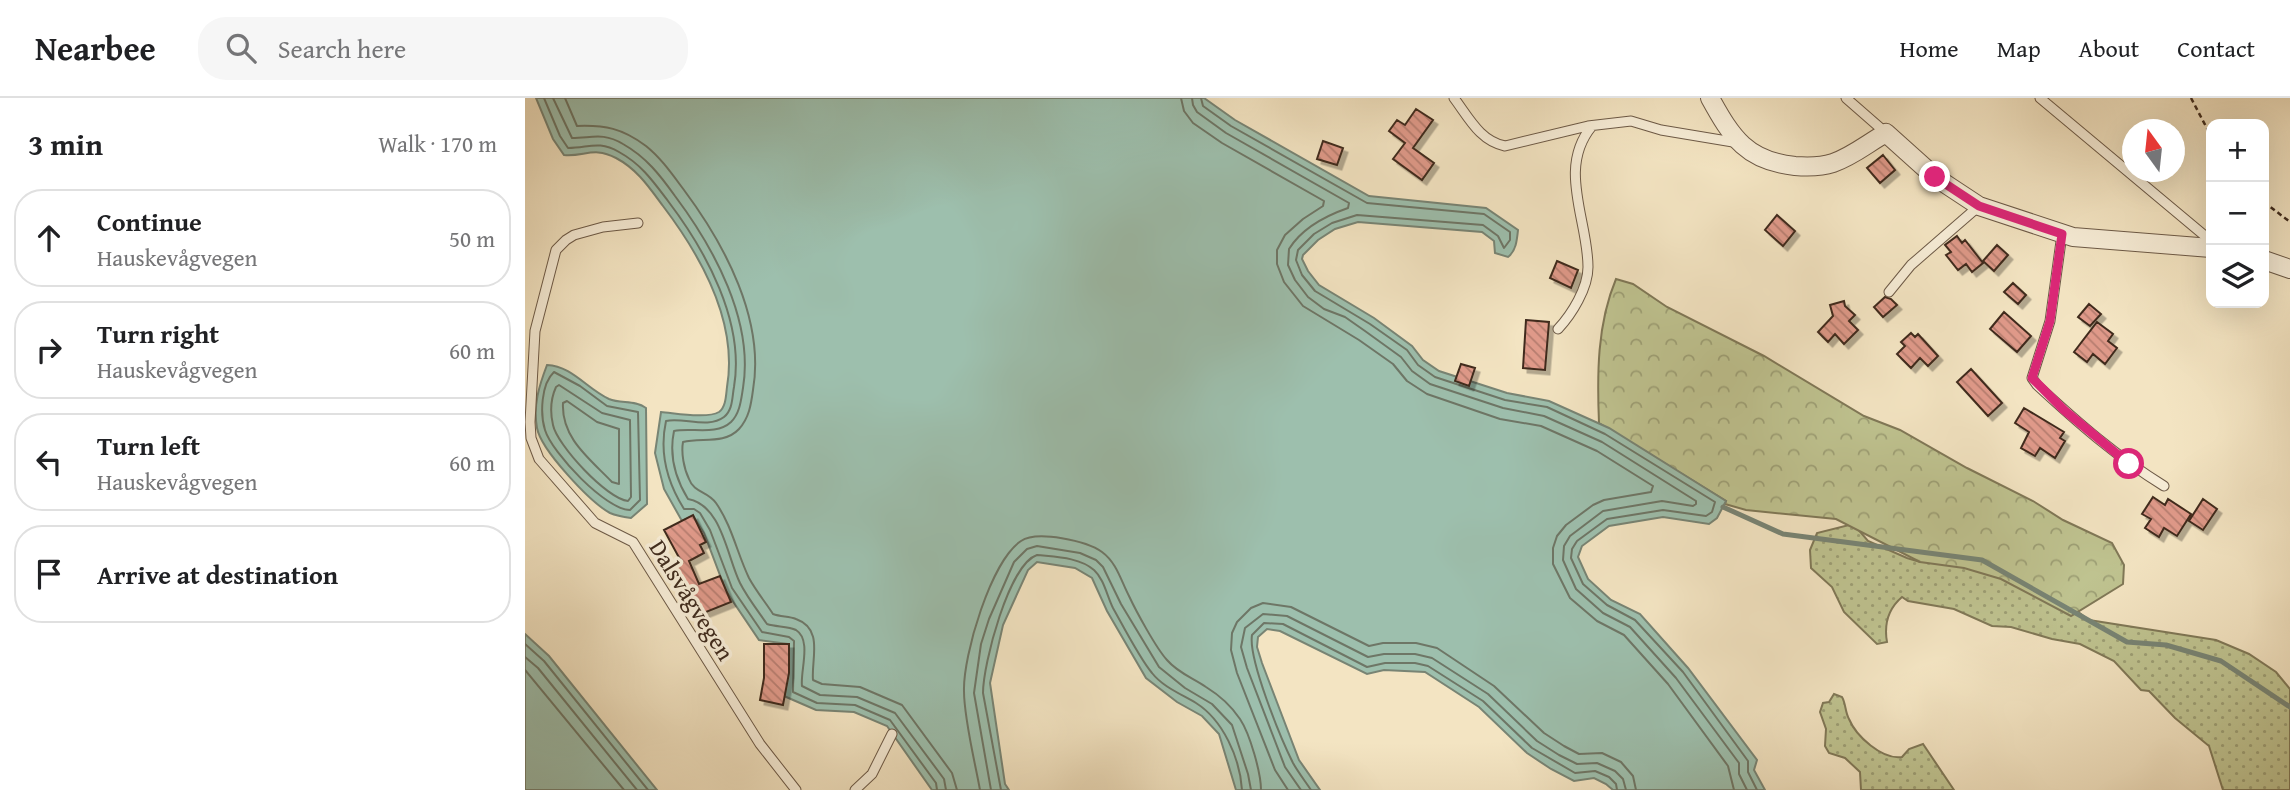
<!DOCTYPE html>
<html lang="en">
<head>
<meta charset="utf-8">
<style>
  body { margin:0; font-family:"Gentium Book Plus",serif; background:#f6f6f6; color:#202124 }
  .controls { position:absolute; right:21px; top:21px; display:grid; overflow:hidden; border-radius:14px; box-shadow:0 7px 28px #0002 }
  .controls button { width:63px; height:63px; display:grid; place-items:center; padding:0; border:0; border-bottom:2px solid #e0e0e0; background:#fff; color:#202124; font:35px sans-serif }
  .compass { position:absolute; left:1597px; top:21px; width:63px; height:63px; border-radius:50%; background:#fff; box-shadow:0 7px 28px #0002; rotate:345deg }
  .stop { position:absolute; width:21px; height:21px; margin:-16px; border:5px solid #db2777; border-radius:50%; background:#fff }
  .stop.end { background:#db2777; border-color:#fff; box-shadow:0 2px 7px #0008 }
  .list { margin:0; padding:0; list-style:none }
  h2 { display:flex; justify-content:space-between; align-items:center; height:91px; margin:0; padding:0 28px; font-size:30px }
  h2 small { font-size:23px; font-weight:400; color:#757577 }
  .list li { display:grid; grid-template-columns:46px 1fr auto; gap:21px; align-items:center; box-sizing:border-box; height:98px; margin:0 14px 14px; padding:0 14px; border:2px solid #e0e0e0; border-radius:28px }
  .list b { display:block; font-size:26px; white-space:nowrap }
  .list p { margin:0; font-size:23px; white-space:nowrap; color:#757577 }
  .list em { font-size:23px; font-style:normal; color:#757577 }
  .icon { flex:none; width:38px; height:38px; fill:none; stroke:currentColor; stroke-width:2; stroke-linecap:round; stroke-linejoin:round }
  .map { position:relative; flex:none; width:1765px; height:692px; overflow:hidden }
  header { display:flex; align-items:center; gap:42px; box-sizing:border-box; height:98px; padding:0 35px; background:#fff; border-bottom:2px solid #e0e0e0 }
  header strong { font-size:33px }
  nav { display:flex; gap:38px; margin-inline-start:auto; font-size:24px }
  .search { width:490px; height:63px; background:#f6f6f6; display:flex; align-items:center; gap:18px; box-sizing:border-box; padding:0 24px; border-radius:28px; color:#757577; font-size:26px }
  main { display:flex }
  aside { flex:1; background:#fff }
  .map>svg:first-child { display:block }
  .grass { fill:url(#grass-dots); stroke:#807857; stroke-width:2 }
  .forest { fill:url(#forest-crowns); stroke:#807857; stroke-width:2 }
  .water { fill:#9dbfad; stroke:#788474; stroke-width:2 }
  .lines { fill:none; stroke-linecap:round; stroke-linejoin:round }
  .shore { stroke:#6e7666; stroke-width:2 }
  .stream { stroke:#788474; stroke-width:5 }
  .building { fill:url(#building-back-hatch); stroke:#402c1e; stroke-width:2; filter:url(#shadow) }
  .lane-casing { stroke:#6d5a47; stroke-width:11 }
  .street-casing { stroke:#6d5a47; stroke-width:20 }
  .path { stroke:#402c1e; stroke-width:2.5; stroke-dasharray:5 3.5; stroke-linecap:butt }
  .lane { stroke:#f7edd7; stroke-width:9 }
  .street { stroke:#f7edd7; stroke-width:18 }
  .route { stroke:#db2777; stroke-width:9 }
  .labels { text-anchor:middle; dominant-baseline:central; stroke-width:7; stroke-linejoin:round; paint-order:stroke }
  .street-label { font-size:24px; fill:#402c1e; stroke:#f7edd7 }
</style>
</head>
<body>
<header>
<strong>Nearbee</strong>
<div class="search"><svg class="icon" aria-label="search" viewBox="0 0 24 24"><circle cx="10" cy="10" r="6"/><path d="M15 15l6 6"/></svg>Search here</div>
<nav><a>Home</a><a>Map</a><a>About</a><a>Contact</a></nav>
</header>
<main>
<aside>
<h2>3 min<small>Walk · 170 m</small></h2>
<ul class="list">
<li><svg class="icon" aria-label="ahead" viewBox="0 0 24 24"><path d="M12 20V5M6 11l6-6 6 6"/></svg><div><b>Continue</b><p>Hauskevågvegen</p></div><em>50 m</em></li>
<li><svg class="icon" aria-label="right" viewBox="0 0 24 24"><path d="M7 20v-9h11M14 6l5 5-5 5"/></svg><div><b>Turn right</b><p>Hauskevågvegen</p></div><em>60 m</em></li>
<li><svg class="icon" aria-label="left" viewBox="0 0 24 24"><path d="M17 20v-9H6M10 6l-5 5 5 5"/></svg><div><b>Turn left</b><p>Hauskevågvegen</p></div><em>60 m</em></li>
<li><svg class="icon" aria-label="arrive" viewBox="0 0 24 24"><path d="M6 21V4h12l-3 4 3 4H6"/></svg><div><b>Arrive at destination</b></div></li>
</ul>
</aside>
<div class="map">
<svg width="1765" height="692" viewBox="0 0 1765 692">
  <defs>
    <pattern id="grass-dots" width="8" height="8" patternUnits="userSpaceOnUse" patternTransform="scale(1.75)"><rect width="8" height="8" fill="#bfc390"/><path d="M2 2h.1M6 6h.1" fill="none" stroke="#9d9f75" stroke-width="1.8" stroke-linecap="round"/></pattern>
    <pattern id="forest-crowns" width="20" height="18" patternUnits="userSpaceOnUse" patternTransform="scale(1.75)"><rect width="20" height="18" fill="#bfc390"/><path d="M2 6a3 3 0 1 1 6 0M12 15a3 3 0 1 1 6 0" fill="none" stroke="#9d9f75"/></pattern>
    <pattern id="building-back-hatch" width="6" height="6" patternUnits="userSpaceOnUse" patternTransform="scale(1.75)"><rect width="6" height="6" fill="#df9989"/><path d="M-1 5l2 2M0 0l6 6M5-1l2 2" fill="none" stroke="#b67d6f"/></pattern>
    <filter id="shadow"><feDropShadow dx="4.5" dy="4.5" stdDeviation="0" flood-color="#0004"/></filter>
  </defs>
  <rect width="100%" height="100%" fill="#f3e4c2"/>
  <filter id="stains"><feTurbulence type="fractalNoise" baseFrequency=".00286" numOctaves="4"/><feColorMatrix values="0 0 0 0 .2 0 0 0 0 .09 0 0 0 0 .02 0 0 0 .5 -.17"/></filter>
  <radialGradient id="worn" r=".72"><stop offset=".6" stop-color="#630" stop-opacity="0"/><stop offset="1" stop-color="#630" stop-opacity=".3"/></radialGradient>
  <path class="grass" d="M1324 427 1331 429 1343 443 1382 460 1395 464 1428 460 1549 511 1564 522 1691 542 1724 556 1751 574 1765 591V692H1698L1684 648 1650 620 1624 593 1616 592 1589 563 1555 546 1527 541 1486 529 1467 528 1429 511 1383 503 1377 499C1363 511 1359 527 1362 544L1352 546 1319 514 1307 489 1286 470 1285 452 1292 435Z
    M1309 596 1317 599C1321 606 1320 614 1324 621 1331 638 1357 662 1377 659L1384 651 1398 646 1429 692H1336L1335 674 1320 660 1304 655 1300 648 1301 631 1295 614 1298 605 1304 604Z"/>
  <path class="forest" d="M1091 181 1108 186 1142 209 1239 258 1339 318 1375 332 1442 370 1508 403 1538 422 1587 445 1599 467 1598 486 1546 518 1476 481 1439 470 1395 464 1311 421 1221 412 1200 406 1201 403 1074 325C1072 277 1072 226 1091 181Z"/>
  <path class="water" d="M11 0H679L710 22 844 98 961 110 993 132C992 142 991 153 983 159L970 155 969 143 957 134 833 124 810 131 793 142 778 157 777 161 783 173 794 187 849 220 887 248 898 262 914 273 982 295 1024 303 1084 330 1201 403 1192 420 1184 426 1138 419 1084 428 1057 448 1053 459 1063 481 1086 502 1115 516 1163 570 1232 662 1229 672 1240 692H1088L1081 686 1069 680 1049 683 1026 671 1002 655 954 609 900 574 859 572 842 576 755 533 742 531 733 539 732 549 737 565 774 662 795 692H711L694 636 677 618 652 604 621 580 582 513 567 480 550 470 512 464 503 472 478 527 465 585 480 686 484 692H407L362 628 329 614 291 612 259 598 264 546 234 542 201 493 179 435 168 418 157 423 139 391 130 355 136 314C150 315 182 321 194 314 201 309 201 297 202 289 213 225 176 158 138 108 124 89 112 71 91 60 69 48 59 59 39 57L28 41Z
    M22 267C47 268 62 291 84 301 96 306 110 302 121 310L122 406 106 420C99 419 92 418 85 415 65 404 16 352 12 330 8 307 14 288 22 267Z
    M0 536 24 558 132 692H0Z"/>
  <g class="lines">
    <path class="shore" d="M19 0 35 38 43 50C64 50 73 42 94 54 116 66 128 83 143 103 181 153 220 224 209 289 207 299 208 312 199 319 183 331 158 319 141 323 134 355 142 384 159 411H169L175 415 185 432 207 490 237 534 264 539 269 543 268 594 292 605 330 607 365 622 411 685 412 692
      M28 0 47 40C67 40 78 34 98 46 121 59 135 77 150 98 189 150 229 223 218 290 216 302 215 315 206 324 191 338 166 329 149 333 144 357 150 380 163 401 197 407 202 459 215 485 222 499 233 513 242 526 251 529 263 528 271 532 287 542 275 573 277 588L295 597 332 599 370 615 419 681 421 692
      M40 0 52 28C80 27 97 30 121 48 136 60 147 76 159 92 200 147 240 222 228 292 226 307 224 320 214 331 199 347 176 339 158 344 156 355 159 371 164 381 169 395 183 393 191 405 207 428 212 455 224 480 231 493 241 505 248 516 256 519 264 518 271 521 299 531 286 561 288 582L297 586 335 589 377 607 427 675 432 692
      M656 0 659 13 668 25 697 45 799 103 798 108 778 121 760 137 752 152V166L759 184 778 208 834 242 868 266 882 283 902 296 975 321 1016 328 1072 353 1128 388 1126 394 1079 402 1068 407 1041 427 1032 438 1028 450V466L1045 500 1072 523 1099 537 1143 586 1203 668 1209 692
      M667 0 668 7 672 14 701 35 824 105 823 110C800 118 777 130 764 151L763 167 770 182 783 199 799 211 820 219 840 233 876 259 887 273 905 286 978 310 1019 318 1077 344 1171 403V406L1168 408 1137 403 1078 413 1045 438 1039 448 1038 462 1051 491 1078 515 1105 529 1151 580 1214 665V676L1222 692
      M676 0 678 8 706 28 842 105 959 116 985 134V142L979 150 973 138 958 127 832 117 807 125 789 136 773 152 771 162 777 177 790 193 845 226 882 252 893 267 910 279 980 302 1022 309 1080 336 1190 404 1187 414 1181 418 1138 412 1082 421 1052 443 1047 451 1046 460 1058 486 1082 507 1110 522 1158 574 1223 663V674L1232 692
      M29 274 55 288 82 308 113 314 115 402 105 412C81 412 27 355 20 332 15 316 16 286 29 274Z
      M34 287 77 315 105 322 106 399 103 403C82 401 32 347 28 327 25 314 26 300 31 289Z
      M42 303 72 324 94 331V386L87 384C65 361 36 340 38 305Z
      M0 546 19 563 123 692
      M0 559 13 570 112 692
      M0 572 99 692
      M455 692C450 664 439 621 439 593 438 557 466 463 496 443 512 432 562 443 577 454 592 465 596 483 604 498 611 513 631 550 642 562 653 575 668 580 681 589 694 597 707 609 715 621 725 636 736 675 736 692
      M466 692 449 595 456 546 464 521 489 464 502 451 512 448 555 455 571 462 578 469 596 506 634 569 660 590 687 606 707 627 723 676 726 692
      M476 692 458 595C458 566 484 466 512 457 530 459 554 459 569 472 579 481 582 498 588 510 597 526 615 561 627 575 638 589 656 596 671 605 698 622 715 660 717 692
      M763 692 750 672 712 575 706 552 707 535 712 524 726 510 738 505 766 509 844 548 858 545H891L912 550 969 588 1019 635 1039 648 1054 656 1077 655 1096 664 1108 678 1111 692
      M776 692 760 669 722 570 716 549 720 530 738 516 762 518 843 559 859 556H890L907 560 963 596 1012 643 1034 657 1052 666 1072 665 1090 673 1098 681 1101 692
      M786 692C780 683 773 674 768 665 756 641 723 561 727 537L739 525 758 526 842 569 860 565H890L903 568 958 603 1007 650 1050 675 1070 673 1084 679 1091 686 1092 692"/>
    <path class="stream" d="M1198 409 1258 436 1457 462 1602 544 1641 547 1696 563 1765 609"/>
  </g>
  <path class="building" d="M891 11 908 22 888 50 909 65 897 82 868 61 880 45 864 33 872 22 880 27Z
    M798 43 818 50 812 67 792 61Z
    M1358 57 1370 72 1355 85 1342 70Z
    M1252 117 1270 133 1258 148 1240 132Z
    M1432 138 1437 145 1440 142 1458 165 1447 174 1441 166 1433 172 1421 157 1426 154 1420 147Z
    M1472 147 1483 157 1469 173 1458 163Z
    M1032 163 1053 172 1046 190 1025 180Z
    M1488 185 1501 197 1493 206 1479 194Z
    M1360 199 1366 201 1372 207 1358 219 1349 209Z
    M1319 203 1320 208 1330 217 1324 223 1333 232 1319 246 1310 236 1303 244 1293 234 1308 218 1305 207Z
    M1564 206 1576 216 1565 228 1553 219Z
    M1479 214 1506 238 1492 254 1465 231Z
    M1001 222 1024 224 1020 272 998 270Z
    M1572 224 1588 236 1583 243 1592 250 1580 266 1568 256 1562 264 1549 254Z
    M1386 235 1390 239 1393 236 1413 258 1403 268 1395 260 1386 270 1372 256 1380 248 1376 244Z
    M936 266 950 270 944 288 930 283Z
    M1446 271 1477 305 1463 318 1432 284Z
    M1499 310 1539 334 1535 340 1540 343 1530 360 1515 350 1510 358 1496 350 1504 334 1490 325Z
    M1628 399 1640 407 1643 401 1666 416 1652 438 1639 430 1634 439 1620 430 1626 421 1617 416Z
    M1678 401 1692 411 1678 432 1664 423Z
    M168 417 181 444 175 447 179 455 164 463 174 486 195 478 206 504 171 518 150 468 157 465 139 432Z
    M239 546H264V575L258 607 235 602 239 580Z"/>
  <g class="lines">
    <defs>
      <path id="lane" d="M929 0C944 20 955 43 980 48L1063 28 1106 23 1136 32 1214 45
        M1321 0 1361 35
        M1515 0 1686 143
        M113 125 78 129 49 137 41 142 31 152 10 233 5 324 6 340 14 361 70 425 108 444 235 646 271 692
        M1537 136 1525 223 1507 280 1512 287C1552 324 1592 359 1639 388
        M1364 194 1386 167 1454 108
        M1033 231C1047 216 1063 190 1063 169 1063 122 1032 70 1067 28
        M330 692 347 676 367 636"/>
      <path id="street" d="M1185 0C1207 40 1222 63 1270 68 1283 69 1296 69 1308 65 1328 58 1343 45 1361 35L1410 79 1454 108 1548 139 1686 150
        M1739 162 1765 171"/>
    </defs>
    <use href="#lane" class="lane-casing"/>
    <use href="#street" class="street-casing"/>
    <path class="path" d="M1666 0 1686 38
      M1739 104 1765 124"/>
    <use href="#lane" class="lane"/>
    <use href="#street" class="street"/>
  </g>
  <g class="lines">
    <path class="route" d="M1410 79 1454 108 1537 136 1525 223 1507 280 1539 312 1604 366"/>
  </g>
  <g class="labels">
    <g class="street-label">
      <text transform="translate(167 502) rotate(58)">Dalsvågvegen</text>
    </g>
  </g>
  <rect width="100%" height="100%" filter="url(#stains)"/>
  <rect width="100%" height="100%" fill="url(#worn)"/>
</svg>
<div class="controls">
<button>+</button>
<button>−</button>
<button><svg class="icon" aria-label="layers" viewBox="0 0 24 24"><path d="M12 4l9 5-9 5-9-5zM3 14l9 5 9-5"/></svg></button>
</div>
<svg class="compass" viewBox="-18 -18 36 36"><path d="M0-13l5 13h-10z" fill="#e53935"/><path d="M0 13l5-13h-10z" fill="#757577"/></svg>
<div class="stop" style="left:1604px;top:366px"></div>
<div class="stop end" style="left:1410px;top:79px"></div>
</div>
</main>
</body>
</html>
